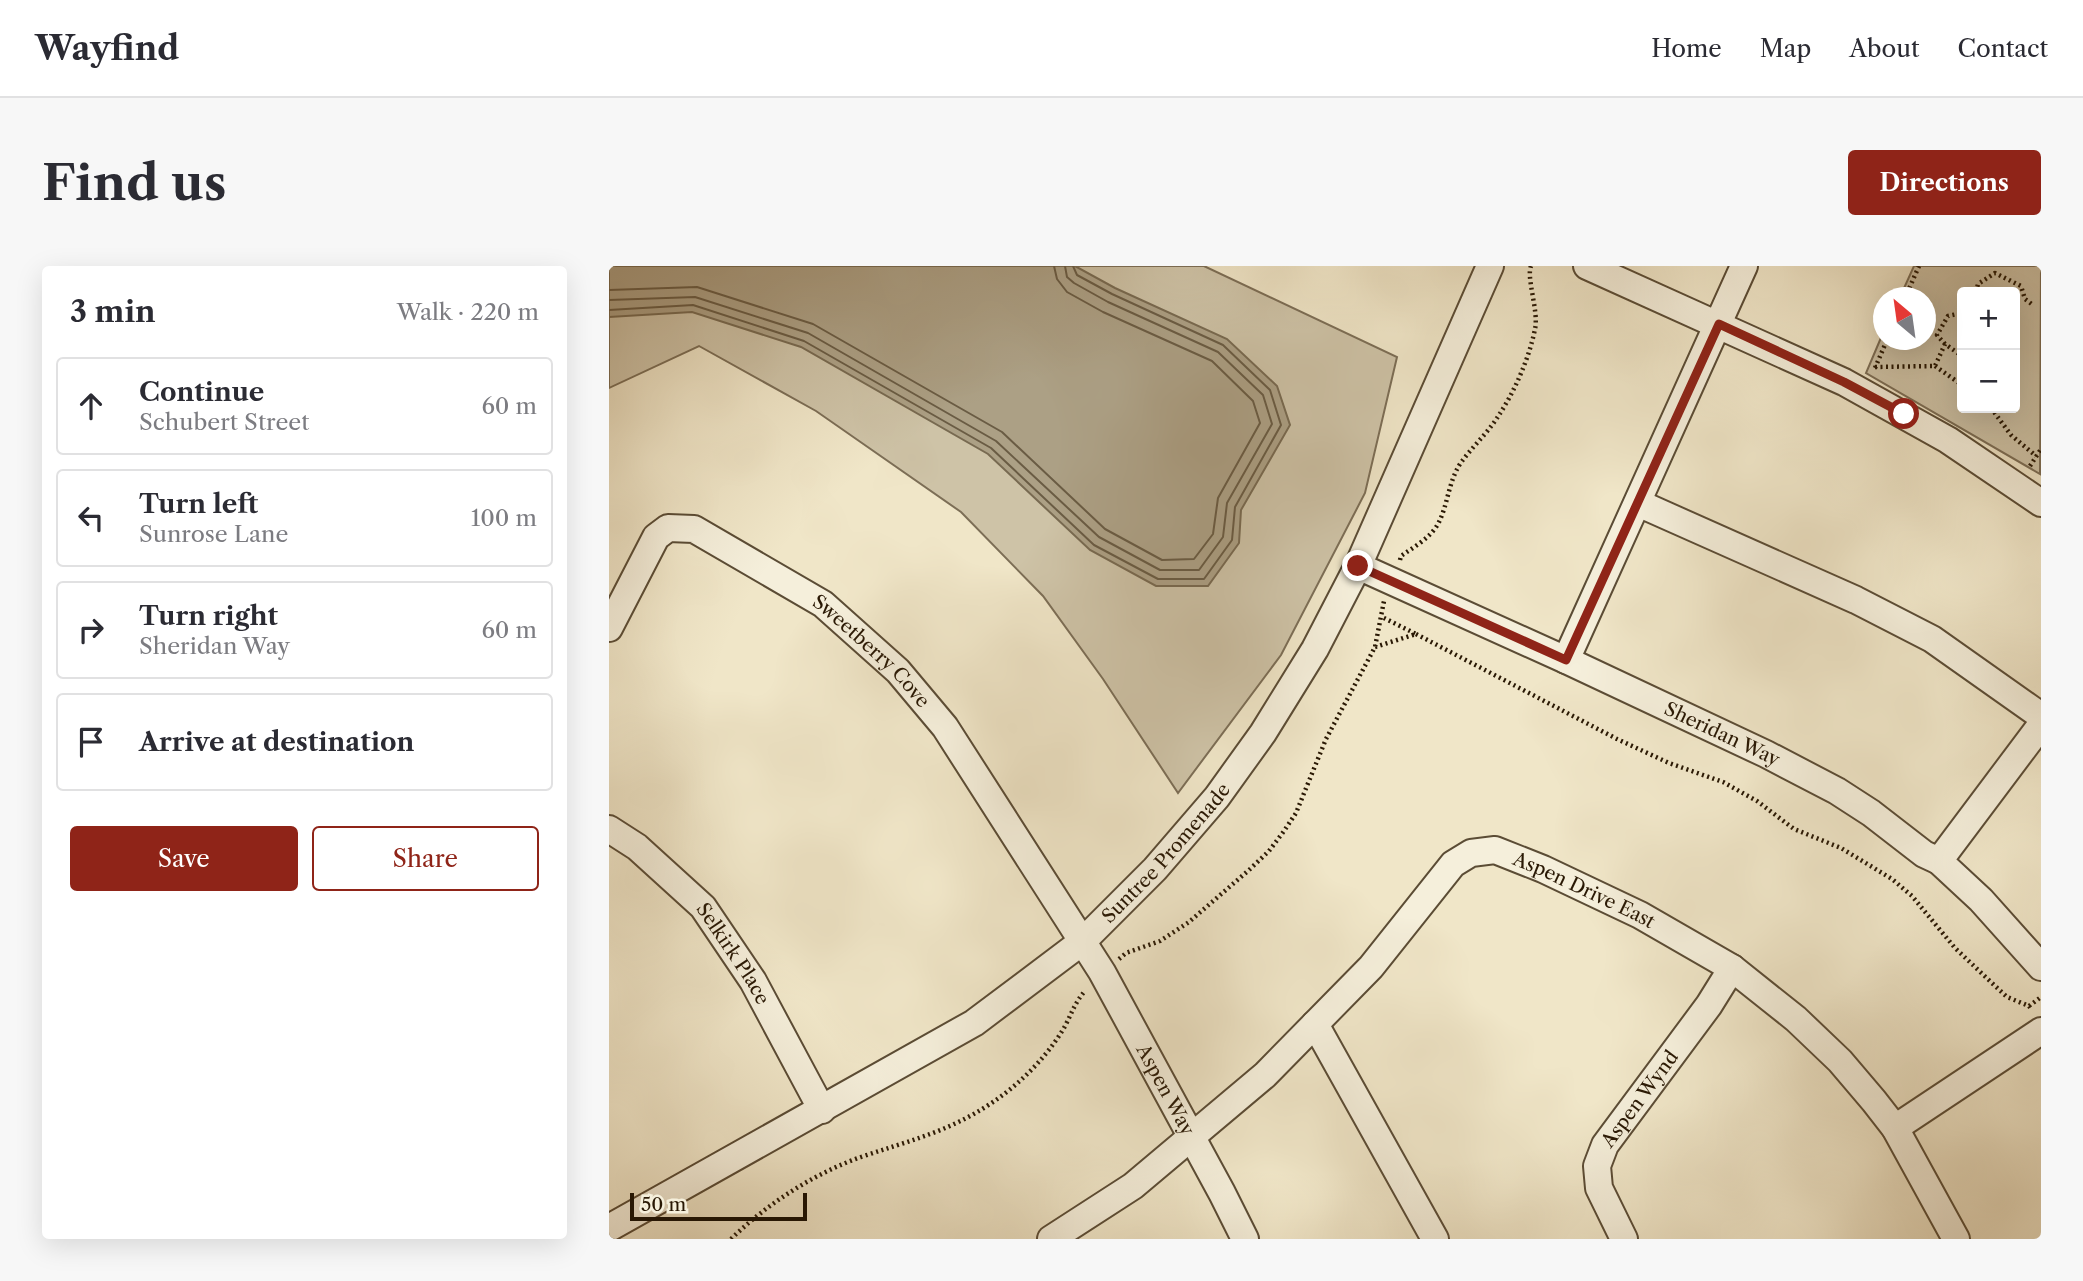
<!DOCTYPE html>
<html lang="en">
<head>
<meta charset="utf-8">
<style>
  body { margin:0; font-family:"Libre Caslon Text",serif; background:#f7f7f7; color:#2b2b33 }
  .controls { position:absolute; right:21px; top:21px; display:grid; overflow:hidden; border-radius:7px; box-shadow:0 7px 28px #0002 }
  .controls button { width:63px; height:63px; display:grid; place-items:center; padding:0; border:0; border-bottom:2px solid #e1e1e2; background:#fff; color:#2b2b33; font:35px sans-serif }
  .compass { position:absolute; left:1264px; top:21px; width:63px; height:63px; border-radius:50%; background:#fff; box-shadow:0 7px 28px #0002; rotate:331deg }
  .scale { position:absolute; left:21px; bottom:18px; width:177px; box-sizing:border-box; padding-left:7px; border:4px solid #291804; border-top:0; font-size:19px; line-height:24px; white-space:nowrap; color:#291804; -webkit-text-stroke:5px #f5efdb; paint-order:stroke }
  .stop { position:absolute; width:21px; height:21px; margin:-16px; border:5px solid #8f2418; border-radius:50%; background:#fff }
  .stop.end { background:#8f2418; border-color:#fff; box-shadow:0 2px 7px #0008 }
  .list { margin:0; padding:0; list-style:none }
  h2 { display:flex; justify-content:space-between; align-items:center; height:91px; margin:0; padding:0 28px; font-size:30px }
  h2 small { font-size:23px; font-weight:400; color:#7c7c81 }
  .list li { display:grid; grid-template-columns:46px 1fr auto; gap:21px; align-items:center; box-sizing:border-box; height:98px; margin:0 14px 14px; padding:0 14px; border:2px solid #e1e1e2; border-radius:7px }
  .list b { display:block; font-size:26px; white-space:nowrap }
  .list p { margin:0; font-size:23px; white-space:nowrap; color:#7c7c81 }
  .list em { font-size:23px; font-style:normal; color:#7c7c81 }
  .actions { display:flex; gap:14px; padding:21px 28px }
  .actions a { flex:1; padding:16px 0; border:2px solid #8f2418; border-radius:7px; text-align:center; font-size:24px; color:#8f2418 }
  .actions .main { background:#8f2418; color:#fff }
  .icon { flex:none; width:38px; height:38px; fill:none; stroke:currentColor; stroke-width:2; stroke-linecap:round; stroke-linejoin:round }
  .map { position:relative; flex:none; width:1432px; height:973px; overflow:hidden; border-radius:7px }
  header { display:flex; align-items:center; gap:42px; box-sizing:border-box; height:98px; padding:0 35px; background:#fff; border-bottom:2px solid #e1e1e2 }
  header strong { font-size:33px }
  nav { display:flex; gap:38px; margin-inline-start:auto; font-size:24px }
  .intro { display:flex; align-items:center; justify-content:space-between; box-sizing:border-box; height:168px; padding:0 42px }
  h1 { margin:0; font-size:49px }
  .button { padding:18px 32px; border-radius:7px; background:#8f2418; color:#fff; font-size:24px; font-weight:700 }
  main { display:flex; gap:42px; padding:0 42px }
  aside { flex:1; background:#fff; border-radius:7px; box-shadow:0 7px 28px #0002 }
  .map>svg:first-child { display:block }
  .green { fill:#cec3a7; stroke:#7c6e56; stroke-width:2; fill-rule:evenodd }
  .water { fill:#aca085; stroke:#786a51; stroke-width:2 }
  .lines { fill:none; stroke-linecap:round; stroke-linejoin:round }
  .shore { stroke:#6a5c44; stroke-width:2 }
  .minor-casing { stroke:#5b4c35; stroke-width:30 }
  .path { stroke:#291804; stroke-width:4.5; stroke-dasharray:2 3.5; stroke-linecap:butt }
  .minor { stroke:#f5efdb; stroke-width:26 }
  .route { stroke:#8f2418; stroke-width:9 }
  .labels { text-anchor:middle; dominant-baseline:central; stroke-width:5; stroke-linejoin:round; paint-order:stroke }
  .street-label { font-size:19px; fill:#291804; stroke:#f5efdb }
</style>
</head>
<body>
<header>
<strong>Wayfind</strong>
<nav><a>Home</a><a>Map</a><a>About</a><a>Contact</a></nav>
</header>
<div class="intro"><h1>Find us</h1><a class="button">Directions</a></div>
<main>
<aside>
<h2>3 min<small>Walk · 220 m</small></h2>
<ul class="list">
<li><svg class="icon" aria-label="ahead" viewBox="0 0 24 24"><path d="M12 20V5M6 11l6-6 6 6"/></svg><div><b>Continue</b><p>Schubert Street</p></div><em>60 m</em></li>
<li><svg class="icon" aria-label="left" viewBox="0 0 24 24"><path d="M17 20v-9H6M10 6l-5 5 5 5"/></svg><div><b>Turn left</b><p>Sunrose Lane</p></div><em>100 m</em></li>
<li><svg class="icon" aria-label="right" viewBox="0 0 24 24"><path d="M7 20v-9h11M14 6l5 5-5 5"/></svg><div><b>Turn right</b><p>Sheridan Way</p></div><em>60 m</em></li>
<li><svg class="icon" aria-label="arrive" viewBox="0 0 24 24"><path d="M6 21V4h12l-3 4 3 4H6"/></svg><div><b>Arrive at destination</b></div></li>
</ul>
<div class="actions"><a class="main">Save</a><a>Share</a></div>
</aside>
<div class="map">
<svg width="1432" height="973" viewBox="0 0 1432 973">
  <rect width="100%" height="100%" fill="#f0e6c8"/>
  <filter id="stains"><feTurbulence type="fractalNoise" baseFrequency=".00286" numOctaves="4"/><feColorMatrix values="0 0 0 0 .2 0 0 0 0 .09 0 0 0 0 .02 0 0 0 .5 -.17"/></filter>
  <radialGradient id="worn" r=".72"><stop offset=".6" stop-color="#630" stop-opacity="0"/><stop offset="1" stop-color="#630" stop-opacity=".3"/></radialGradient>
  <path class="green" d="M0 0H595L788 91 756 227 672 389 569 527 494 413 434 330 352 246 207 145 90 80 0 122Z
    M1305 0H1432L1431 208 1257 107 1274 67V74H1316V32L1291 31ZM1353 26H1406V142H1353Z"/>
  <path class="water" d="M0 0H466L506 22 618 73 668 120 681 159 632 244 630 277 599 320H547L481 284 379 188 192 81 83 46 0 51Z"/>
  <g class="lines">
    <path class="shore" d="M0 24 88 21 204 58 393 166 496 263 553 294 585 293 604 268 609 232 651 157 644 135 603 95 494 46 458 26 448 13 445 0
      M0 34 86 31 199 67 387 175 490 271 551 304H590L614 271 618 237 663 158 654 129 609 86 499 36 465 17 458 11 456 0
      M0 44 84 39 195 75 382 182 485 279 549 313H595L623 274 626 241 672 159 661 124 614 79 503 28 468 9 464 0"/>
    <defs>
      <g id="minor">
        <path d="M978 0 1235 116 1339 174 1432 237"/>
        <path d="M1029 237 1247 334 1323 373 1432 450"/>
        <path id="s1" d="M749 300 957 394 1157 488 1228 525 1262 547 1315 588 1330 595 1372 634 1432 701"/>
        <path id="s2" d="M0 362 47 271 59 262 85 263 214 338 289 405 336 461 493 706 613 927 636 973"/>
        <path d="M957 394 1135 0"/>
        <path id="s3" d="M0 563 28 581 94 641 144 715 213 844"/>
        <path d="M1330 595 1432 459"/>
        <path d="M706 758 826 973"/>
        <path d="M1286 862 1432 765"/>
        <path id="s4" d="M0 962 365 757 474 675 546 603 608 531 654 467 706 383 749 300 881 0"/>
        <path id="s5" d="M442 973 524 920 656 809 762 701 844 598 862 587 886 584 934 603 1031 649 1123 702 1187 753 1231 795 1265 835 1286 862 1347 973"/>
        <path id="s6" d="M1015 973 990 922 988 900 996 879 1100 739 1123 702"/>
      </g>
    </defs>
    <use href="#minor" class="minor-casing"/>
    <path class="path" d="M1367 26 1369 18 1386 7 1412 20 1416 33 1424 39
      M1296 32 1310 0
      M1336 78 1328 69 1339 50 1353 47
      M1326 100 1353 119
      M1266 101 1326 100 1336 78 1353 90
      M1266 102 1278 74
      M1382 142 1402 169 1427 190
      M1421 200 1432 183
      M791 294 792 290C805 281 821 272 829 258 839 239 839 217 851 198 862 182 877 169 888 152 905 127 920 93 926 63 930 46 917 11 922 0
      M807 368 1008 473 1060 497 1114 516 1148 535 1185 563 1232 582 1283 613 1303 630 1346 682 1384 718 1398 731 1420 740 1423 744
      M766 381 807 368 773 351
      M510 693 517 687 551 675 580 656 640 604 660 585 675 565 687 547 717 473 766 381 775 335
      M1420 740 1432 731
      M122 973C158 938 204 908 252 891 299 875 339 866 381 838 410 819 437 792 455 762 462 749 466 736 476 725"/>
    <use href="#minor" class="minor"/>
  </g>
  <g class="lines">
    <path class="route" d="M749 300 957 394 1110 58 1235 116 1295 148"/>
  </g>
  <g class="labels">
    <g class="street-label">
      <text stroke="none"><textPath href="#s2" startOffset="360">Sweetberry Cove</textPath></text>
      <text stroke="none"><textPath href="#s1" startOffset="401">Sheridan Way</textPath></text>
      <text stroke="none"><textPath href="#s4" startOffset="676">Suntree Promenade</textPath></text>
      <text stroke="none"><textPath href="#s5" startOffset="696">Aspen Drive East</textPath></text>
      <text stroke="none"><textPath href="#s3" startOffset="178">Selkirk Place</textPath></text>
      <text stroke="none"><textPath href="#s2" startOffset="891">Aspen Way</textPath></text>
      <text stroke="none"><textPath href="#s6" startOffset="159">Aspen Wynd</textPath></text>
    </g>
  </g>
  <rect width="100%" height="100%" filter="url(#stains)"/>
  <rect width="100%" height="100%" fill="url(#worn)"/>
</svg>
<div class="controls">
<button>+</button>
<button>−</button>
</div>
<svg class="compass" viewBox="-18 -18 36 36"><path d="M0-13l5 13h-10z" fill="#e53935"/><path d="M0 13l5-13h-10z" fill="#7c7c81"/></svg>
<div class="scale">50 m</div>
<div class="stop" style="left:1295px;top:148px"></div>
<div class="stop end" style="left:749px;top:300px"></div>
</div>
</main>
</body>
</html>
